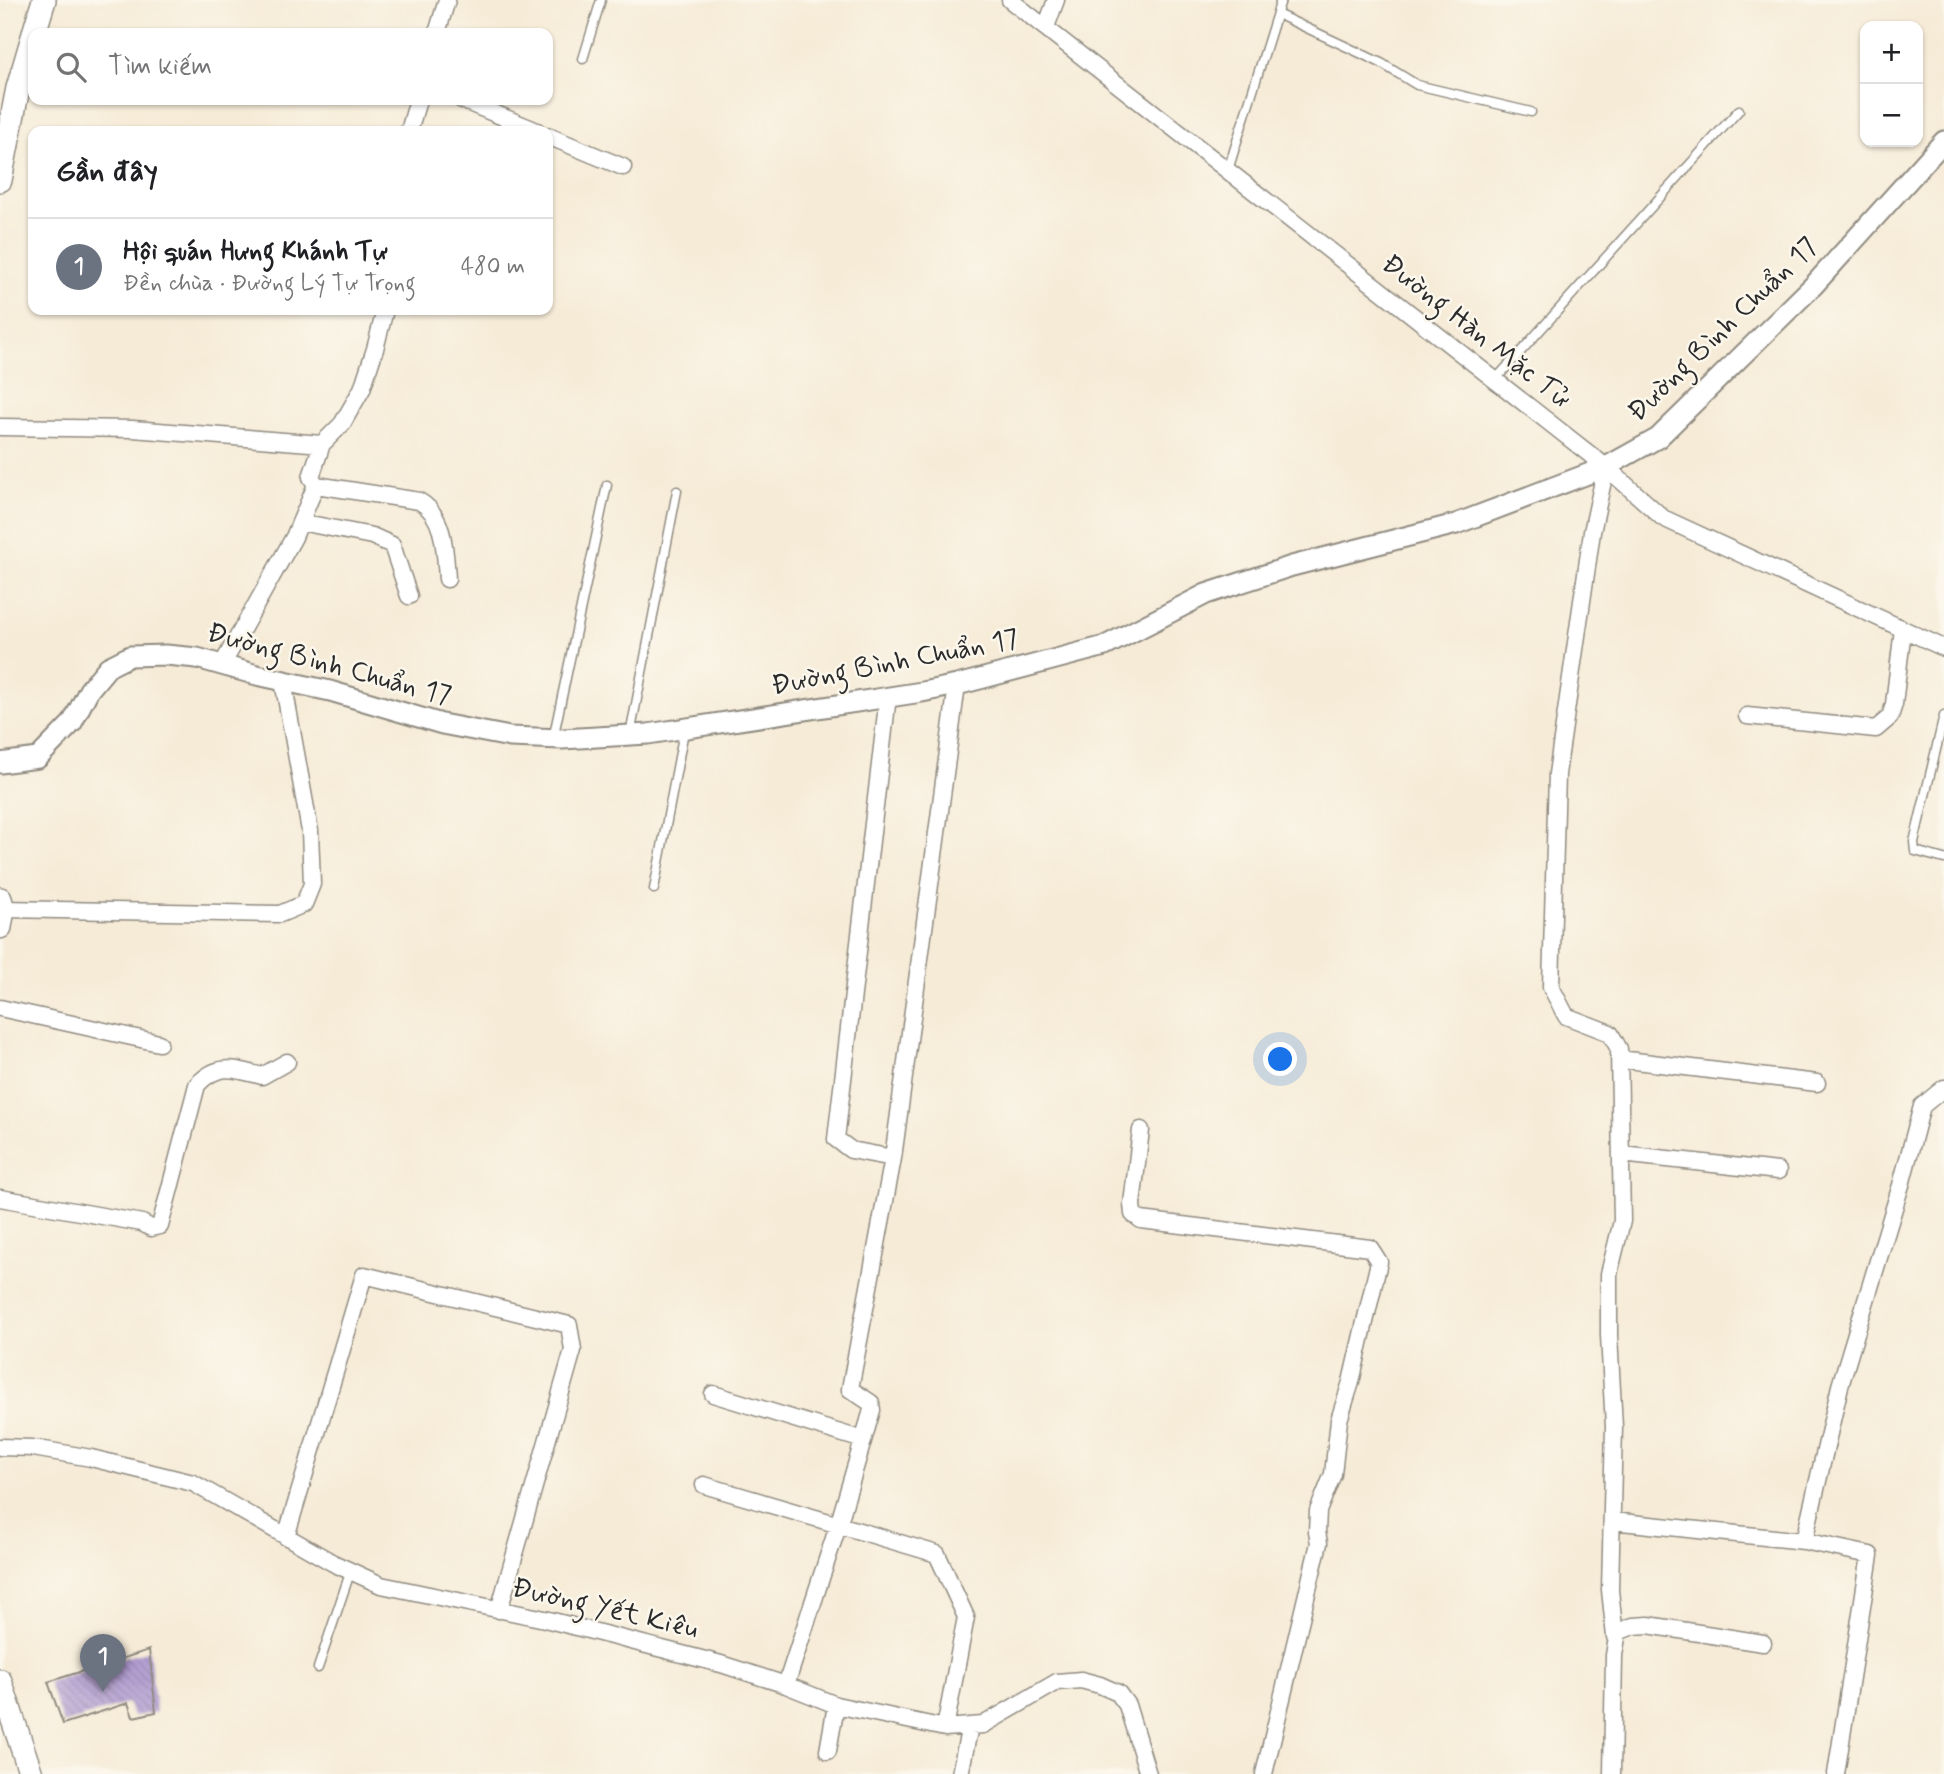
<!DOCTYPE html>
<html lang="vi">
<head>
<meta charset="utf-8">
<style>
  body { margin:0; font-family:Mynerve,sans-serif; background:#f2f2f2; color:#202124 }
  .controls { position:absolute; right:21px; top:21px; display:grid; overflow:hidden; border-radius:14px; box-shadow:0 2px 5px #0004 }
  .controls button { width:63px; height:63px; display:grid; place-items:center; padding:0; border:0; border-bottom:2px solid #e0e0e0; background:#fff; color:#202124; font:35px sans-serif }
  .you { position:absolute; left:1281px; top:1060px; width:24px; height:24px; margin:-18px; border:5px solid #fff; border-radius:50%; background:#1a73e8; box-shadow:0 0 0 10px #1a73e833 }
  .badge { display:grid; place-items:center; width:46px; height:46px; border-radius:50%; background:#1f6fb2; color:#fff; font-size:23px; font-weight:700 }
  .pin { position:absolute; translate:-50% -58px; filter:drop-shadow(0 2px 4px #0008) }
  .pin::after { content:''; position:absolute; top:37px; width:24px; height:21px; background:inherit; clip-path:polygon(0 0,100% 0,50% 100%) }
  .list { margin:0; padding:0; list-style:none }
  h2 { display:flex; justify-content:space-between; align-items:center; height:91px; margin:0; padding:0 28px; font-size:30px }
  h2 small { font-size:23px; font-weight:400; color:#757577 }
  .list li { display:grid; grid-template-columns:46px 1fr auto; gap:21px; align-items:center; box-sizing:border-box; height:98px; padding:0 28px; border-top:2px solid #e0e0e0 }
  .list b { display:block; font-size:26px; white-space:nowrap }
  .list p { margin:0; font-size:23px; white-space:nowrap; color:#757577 }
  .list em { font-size:23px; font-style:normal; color:#757577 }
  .icon { flex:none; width:38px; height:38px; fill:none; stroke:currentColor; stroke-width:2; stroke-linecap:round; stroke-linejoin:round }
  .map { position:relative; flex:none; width:1944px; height:1774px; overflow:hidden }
  .search { position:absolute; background:#fff; box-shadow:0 2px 5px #0004; left:28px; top:28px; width:525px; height:77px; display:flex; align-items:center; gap:18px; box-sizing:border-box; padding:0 24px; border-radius:14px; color:#757577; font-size:26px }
  .panel { position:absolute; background:#fff; box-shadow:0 2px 5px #0004; left:28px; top:126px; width:525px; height:189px; border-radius:14px }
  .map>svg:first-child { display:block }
  .building { fill:url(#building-back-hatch) }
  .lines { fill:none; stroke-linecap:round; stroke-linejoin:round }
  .service-casing { stroke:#908b81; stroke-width:11 }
  .minor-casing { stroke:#908b81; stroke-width:19 }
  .tertiary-casing { stroke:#908b81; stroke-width:23 }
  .secondary-casing { stroke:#908b81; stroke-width:26 }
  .service { stroke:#fff; stroke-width:8 }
  .minor { stroke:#fff; stroke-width:16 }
  .tertiary { stroke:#fff; stroke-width:19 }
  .secondary { stroke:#fff; stroke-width:23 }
  .labels { text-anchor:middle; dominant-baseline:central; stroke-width:5; stroke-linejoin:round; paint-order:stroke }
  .street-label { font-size:28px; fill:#2b2b2b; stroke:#fbf7ec }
</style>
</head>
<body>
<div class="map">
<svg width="1944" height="1774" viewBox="0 0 1944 1774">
  <defs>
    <pattern id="building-back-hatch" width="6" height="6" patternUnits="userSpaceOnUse" patternTransform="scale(1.75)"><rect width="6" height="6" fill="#b09ad1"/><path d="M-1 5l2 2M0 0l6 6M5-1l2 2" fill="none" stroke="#8f7eaa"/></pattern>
  </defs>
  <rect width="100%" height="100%" fill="#fbf7ec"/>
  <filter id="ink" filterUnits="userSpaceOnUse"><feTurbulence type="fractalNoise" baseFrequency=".0143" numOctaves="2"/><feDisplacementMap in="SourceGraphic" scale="14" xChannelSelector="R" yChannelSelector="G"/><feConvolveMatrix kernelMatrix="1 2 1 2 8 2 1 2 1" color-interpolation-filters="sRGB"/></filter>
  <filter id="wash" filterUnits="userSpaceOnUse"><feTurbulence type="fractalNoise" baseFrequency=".00686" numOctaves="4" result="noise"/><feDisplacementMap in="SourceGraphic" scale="28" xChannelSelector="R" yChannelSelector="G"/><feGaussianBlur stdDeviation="1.57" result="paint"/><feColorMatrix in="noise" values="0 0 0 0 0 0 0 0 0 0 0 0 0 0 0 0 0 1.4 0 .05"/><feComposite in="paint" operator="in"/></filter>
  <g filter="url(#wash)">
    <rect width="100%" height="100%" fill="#f6ebd7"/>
    <g id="blocks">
      <path class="building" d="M149 1650 156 1712 133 1717 128 1703 63 1724 48 1682Z"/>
    </g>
  </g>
  <g filter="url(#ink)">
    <use href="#blocks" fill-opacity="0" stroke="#908b81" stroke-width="2"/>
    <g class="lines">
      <defs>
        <path id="service" d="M1277 14 1381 63 1417 85 1531 112
          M583 59 601 0
          M1228 170 1281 0
          M1495 380 1739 110
          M1944 716 1914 842 1915 851 1944 859
          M630 735 677 491
          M553 739 607 485
          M654 889 684 731
          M318 1668 351 1570"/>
        <path id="minor" d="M1010 0 1606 467 1663 518 1944 648
          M1046 27 1056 0
          M437 33 447 0
          M462 100 537 131
          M409 131 418 100
          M548 136 623 167
          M385 310 375 349 362 389 342 424 322 444 311 477 316 485 419 501C445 515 445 552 447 579
          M0 427 133 429 322 444
          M1606 467 1592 532 1557 774 1551 987 1566 1016 1610 1033 1619 1049 1622 1221 1609 1274V1335L1614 1427 1610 1590 1615 1637
          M300 522 372 536 392 545 409 596
          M222 665 294 537 316 485
          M888 696 836 1139 851 1150 893 1158
          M1747 716 1876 729 1890 717 1894 704 1903 629
          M3 909 280 914 304 904 312 884 310 831 283 681
          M0 1008 159 1043
          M1619 1059 1817 1083
          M1141 1130 1132 1204 1133 1214 1141 1220 1370 1248 1379 1262 1351 1382 1339 1420 1333 1474 1318 1511 1317 1532 1319 1543 1264 1774
          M1621 1154 1778 1171
          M0 1198 142 1223 151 1228 160 1226 197 1085C218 1062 235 1069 262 1076L287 1062
          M713 1394 863 1440
          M0 1447 33 1448 91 1458 193 1483 333 1563 381 1585 545 1619 721 1664 786 1685 836 1705 945 1728 983 1725 1057 1682 1081 1680 1100 1685 1118 1693 1127 1705 1148 1774
          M704 1485 937 1554 966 1617 945 1728
          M1612 1521 1804 1541 1870 1555 1836 1774
          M286 1537 364 1275 569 1325 573 1350 499 1610
          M1804 1541 1840 1386 1901 1185 1922 1106 1944 1088
          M786 1685 838 1526 872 1410 871 1403 850 1389 893 1158 957 685
          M828 1751 836 1705
          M960 1774 970 1726
          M1612 1774 1614 1655 1618 1632 1633 1626 1648 1625 1763 1643"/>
        <path id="tertiary" d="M0 763 38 758 72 723 89 690 108 667 130 656 166 655 197 658 257 675 330 691 442 724 510 737 562 739 648 734 922 692 957 685 1105 646 1206 594 1292 566 1456 524 1606 467 1658 438 1814 285 1944 141"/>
        <path id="secondary" d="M34 33 44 0
          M0 180 18 88 33 37
          M0 899 3 909 0 927
          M0 1681 31 1774"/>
      </defs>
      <use href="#service" class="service-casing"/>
      <use href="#minor" class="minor-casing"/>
      <use href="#tertiary" class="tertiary-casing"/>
      <use href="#secondary" class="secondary-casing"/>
      <use href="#service" class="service"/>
      <use href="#minor" class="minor"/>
      <use href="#tertiary" class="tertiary"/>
      <use href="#secondary" class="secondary"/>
    </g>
  </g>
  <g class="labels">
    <g class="street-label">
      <text transform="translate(1723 330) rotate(-44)">Đường Bình Chuẩn 17</text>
      <text transform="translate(1476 332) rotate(38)">Đường Hàn Mặc Tử</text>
      <text transform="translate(895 663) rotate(-11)">Đường Bình Chuẩn 17</text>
      <text transform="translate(329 665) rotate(15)">Đường Bình Chuẩn 17</text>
      <text transform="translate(605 1609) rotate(13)">Đường Yết Kiêu</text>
    </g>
  </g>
</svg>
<div class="controls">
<button>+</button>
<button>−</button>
</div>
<div class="you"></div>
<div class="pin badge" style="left:103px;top:1692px;background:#6b7280">1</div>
<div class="search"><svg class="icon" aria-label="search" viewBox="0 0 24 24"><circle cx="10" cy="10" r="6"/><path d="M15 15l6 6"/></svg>Tìm kiếm</div>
<section class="panel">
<h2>Gần đây<small></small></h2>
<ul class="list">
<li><span class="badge" style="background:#6b7280">1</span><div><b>Hội quán Hưng Khánh Tự</b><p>Đền chùa · Đường Lý Tự Trọng</p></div><em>480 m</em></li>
</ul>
</section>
</div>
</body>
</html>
